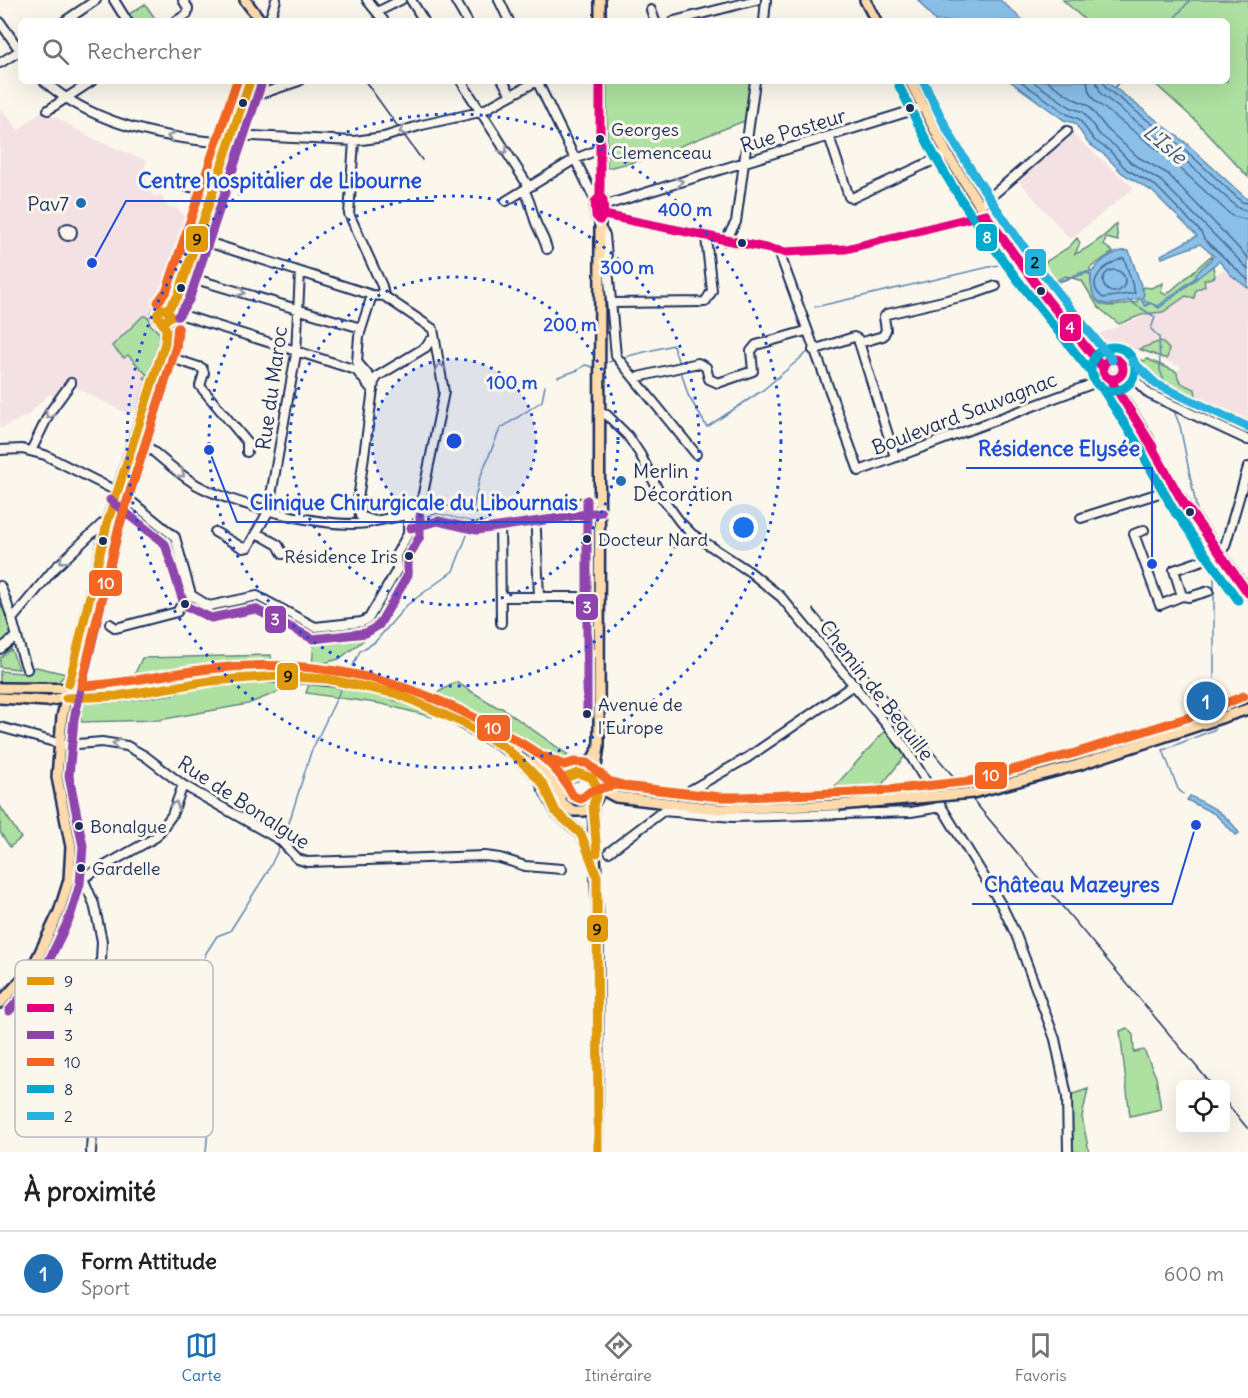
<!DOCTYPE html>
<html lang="fr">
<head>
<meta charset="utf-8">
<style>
  body { margin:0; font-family:Delius,sans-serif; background:#f6f6f6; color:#202124 }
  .controls { position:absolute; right:18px; bottom:18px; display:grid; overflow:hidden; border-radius:9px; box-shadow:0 6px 24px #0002 }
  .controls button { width:54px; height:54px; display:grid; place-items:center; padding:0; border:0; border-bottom:2px solid #e0e0e0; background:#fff; color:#202124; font:30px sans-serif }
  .you { position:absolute; left:744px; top:528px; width:21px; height:21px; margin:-15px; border:4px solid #fff; border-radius:50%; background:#1a73e8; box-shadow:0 0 0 9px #1a73e833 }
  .badge { display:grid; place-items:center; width:39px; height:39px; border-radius:50%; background:#1f6fb2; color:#fff; font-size:20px; font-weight:700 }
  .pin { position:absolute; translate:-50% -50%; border:3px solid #fff; box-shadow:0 2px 6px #0006 }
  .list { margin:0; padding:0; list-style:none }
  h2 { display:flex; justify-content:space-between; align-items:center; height:78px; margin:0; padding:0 24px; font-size:26px }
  h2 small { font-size:20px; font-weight:400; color:#757577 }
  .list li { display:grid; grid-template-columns:39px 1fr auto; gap:18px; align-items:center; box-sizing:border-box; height:84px; padding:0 24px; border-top:2px solid #e0e0e0 }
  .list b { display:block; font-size:22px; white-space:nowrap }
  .list p { margin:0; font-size:20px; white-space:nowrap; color:#757577 }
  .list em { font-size:20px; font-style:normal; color:#757577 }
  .icon { flex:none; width:33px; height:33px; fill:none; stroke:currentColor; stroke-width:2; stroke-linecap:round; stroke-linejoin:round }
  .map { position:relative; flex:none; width:1248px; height:1152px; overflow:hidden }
  .search { position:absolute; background:#fff; box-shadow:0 6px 24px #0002; left:18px; right:18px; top:18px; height:66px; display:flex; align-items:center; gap:15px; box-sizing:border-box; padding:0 21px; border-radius:9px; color:#757577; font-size:22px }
  .sheet { height:162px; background:#fff }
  nav { display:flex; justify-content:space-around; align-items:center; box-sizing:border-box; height:84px; border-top:2px solid #e0e0e0; background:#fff; font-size:16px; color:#757577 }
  nav a { display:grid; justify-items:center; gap:3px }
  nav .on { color:#1f6fb2 }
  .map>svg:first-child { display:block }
  .built { fill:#f3e1e3 }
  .green { fill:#aee1a1; stroke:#648880; stroke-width:1.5 }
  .water { fill:#8ac0e8; stroke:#5e86b1; stroke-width:1.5 }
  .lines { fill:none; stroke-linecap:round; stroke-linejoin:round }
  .shore { stroke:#476995; stroke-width:1.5 }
  .stream { stroke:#5e86b1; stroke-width:1.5 }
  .minor-casing { stroke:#1b2f5e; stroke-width:12 }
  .major-casing { stroke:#1b2f5e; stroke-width:14 }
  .minor { stroke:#fbf7ec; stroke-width:8 }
  .major { stroke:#fedbac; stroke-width:9 }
  .rail { stroke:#1b2f5e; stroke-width:1.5 }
  .minor-bridge-casing { stroke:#1b2f5e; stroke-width:12; stroke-linecap:butt }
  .major-bridge-casing { stroke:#1b2f5e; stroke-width:14; stroke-linecap:butt }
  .minor-bridge { stroke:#fbf7ec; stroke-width:8 }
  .major-bridge { stroke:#fedbac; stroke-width:9 }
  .bus-1-casing { stroke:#fbf7ec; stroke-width:14 }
  .bus-2-casing { stroke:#fbf7ec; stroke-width:14 }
  .bus-3-casing { stroke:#fbf7ec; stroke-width:14 }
  .bus-4-casing { stroke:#fbf7ec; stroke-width:14 }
  .bus-5-casing { stroke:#fbf7ec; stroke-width:14 }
  .bus-6-casing { stroke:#fbf7ec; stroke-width:14 }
  .bus-1 { stroke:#e19a09; stroke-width:9 }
  .bus-2 { stroke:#e5007d; stroke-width:9 }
  .bus-3 { stroke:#8e44ad; stroke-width:9 }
  .bus-4 { stroke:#f26522; stroke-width:9 }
  .bus-5 { stroke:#00a9ce; stroke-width:9 }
  .bus-6 { stroke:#25b2de; stroke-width:9 }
  .oneway { stroke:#8b93a5 }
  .ring { fill:none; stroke:#1d4ed8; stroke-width:3; stroke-dasharray:3 6 }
  .bus-dot { fill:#1b2f5e; stroke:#fbf7ec; stroke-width:2 }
  .poi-dot { fill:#1f6fb2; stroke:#fbf7ec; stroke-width:2 }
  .labels { text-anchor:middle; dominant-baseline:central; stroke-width:6; stroke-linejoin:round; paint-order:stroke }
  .bus-label { font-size:18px; fill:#1b2f5e; stroke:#fbf7ec; text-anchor:start }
  .street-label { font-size:20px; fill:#1b2f5e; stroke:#fbf7ec }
  .poi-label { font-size:20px; fill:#1b2f5e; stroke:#fbf7ec; text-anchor:end }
  .water-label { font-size:21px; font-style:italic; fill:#3c5a87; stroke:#fbf7ec }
  .key { fill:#fbf7ec; stroke:#b8bbc1; stroke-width:1.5 }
  .key-label { font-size:16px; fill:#1b2f5e }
  .centre { fill:#1d4ed8; stroke:#fbf7ec; stroke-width:3 }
  .ring-label { font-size:18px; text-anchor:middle; font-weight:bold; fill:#1d4ed8; stroke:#fbf7ec; stroke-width:6; stroke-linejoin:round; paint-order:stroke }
  .leader { fill:none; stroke:#1d4ed8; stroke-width:2 }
  .callout-dot { fill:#1d4ed8; stroke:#fbf7ec; stroke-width:2 }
  .callout-label { font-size:21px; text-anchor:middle; font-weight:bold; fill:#1d4ed8; stroke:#fbf7ec; stroke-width:6; stroke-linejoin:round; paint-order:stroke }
  .line-badge { stroke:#fbf7ec; stroke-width:2 }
  .badge-label { font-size:16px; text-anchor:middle; font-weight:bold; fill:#fff }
  .pale-badge-label { font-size:16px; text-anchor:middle; font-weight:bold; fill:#111 }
</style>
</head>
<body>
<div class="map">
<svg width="1248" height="1152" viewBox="0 0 1248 1152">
  <rect width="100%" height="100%" fill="#fbf7ec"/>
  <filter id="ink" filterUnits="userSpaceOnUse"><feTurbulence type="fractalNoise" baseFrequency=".0167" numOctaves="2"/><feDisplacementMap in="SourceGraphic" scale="12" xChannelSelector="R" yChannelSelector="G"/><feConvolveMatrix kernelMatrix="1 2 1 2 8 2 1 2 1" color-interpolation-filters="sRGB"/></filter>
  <g filter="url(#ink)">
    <path class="built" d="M0 108 19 130 43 110 96 140 147 161 144 170 149 191 154 196 162 195 167 207 177 208 196 229 176 289 149 316 150 324 161 335 141 402 130 415 73 386 60 400 49 394 28 415 0 429Z
      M1069 131 1134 188 1070 239 1016 178Z
      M1223 270 1248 289V432L1198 409 1200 406 1177 378 1180 366 1128 347 1105 346 1091 337 1145 316Z"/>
    <path class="green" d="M1063 0H1248V177L1196 121 1152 81H1227V21H1086Z
      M145 4 157 21H134L129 14Z
      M607 81H752L747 120 647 159 607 168Z
      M1116 224 1118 241 1106 238 1104 245 1113 252 1090 268C1092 311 1100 309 1137 302L1144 287 1151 288 1163 283 1161 292 1166 295 1211 256 1215 277 1204 280 1205 286 1196 290 1194 298 1186 296 1163 312 1144 314 1119 324 1098 307 1082 281 1066 276 1048 284 1038 276 1036 268 1069 247 1077 238 1080 243 1075 254C1086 250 1110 233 1116 224Z
      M143 316 149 317 150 324 161 335 147 381 144 378 147 375 128 355 124 358 112 346Z
      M1161 341 1169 349 1167 359 1139 349Z
      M1135 358 1145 361 1147 359 1177 372C1177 383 1186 386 1195 389L1198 409 1149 387 1138 378 1142 369Z
      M6 605 12 636 0 645V607Z
      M371 623 369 636 339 659 312 666 315 631Z
      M11 649 19 669 0 667V658Z
      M271 655 272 663 251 670 133 678 142 658Z
      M36 667 66 674 57 683 49 685 45 682 37 683 35 687 0 686V671L21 673Z
      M275 682 290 687 248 704 159 720 81 722 82 703 195 688Z
      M310 682 372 692 431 713 432 717 382 704 306 693Z
      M456 682 497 707 502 708 568 755 556 769 490 732 435 694Z
      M885 731 905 756 872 797 850 796 835 786Z
      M0 806 21 838 10 847 0 832Z
      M1127 1028 1133 1035 1134 1052 1144 1050 1156 1077 1161 1109 1130 1116 1120 1031Z
      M1088 1089 1082 1117 1089 1152H1069L1067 1096Z"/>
    <path class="water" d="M918 0H1000L1024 21H935Z
      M1010 81H1106L1186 143 1248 200V288L1231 275 1219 261 1159 308 1151 303 1145 306 1140 298C1113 305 1089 314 1091 275L1087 273 1046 286 1083 272H1092C1100 261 1115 249 1129 251L1144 294 1143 297 1146 302 1158 306 1196 277V274L1214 256 1200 244 1162 258 1161 255 1197 236 1152 191 1122 173 1106 156 1088 143 1075 123 1064 120Z
      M1190 796C1211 806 1226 813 1239 833L1236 835 1215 814 1187 800Z"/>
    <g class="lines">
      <path class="shore" d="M1020 81 1067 114 1079 119 1094 140 1110 151 1126 169 1156 186 1201 232 1204 239 1248 280
        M1032 81 1070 107 1083 112 1100 135 1115 146 1131 163 1161 181 1248 269
        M1047 81 1074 99 1088 105 1107 129 1138 157 1168 174 1248 258
        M1087 81 1089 92 1095 101 1171 160 1232 216 1248 220
        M1096 81 1101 94 1177 153 1238 208 1248 211
        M1103 81 1106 88 1182 147 1242 202 1248 203
        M1124 258 1135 293 1103 298C1082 281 1108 262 1124 258Z
        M1103 281a11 11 0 1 1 22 0a11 11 0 1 1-22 0Z"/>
      <path class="stream" d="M1172 21 1190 0
        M1115 87 1120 81
        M1128 300 1155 317 1151 329 1159 337 1160 370 1167 389
        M815 307 1011 262
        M620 358 673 345 679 364
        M609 362 615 360
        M681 371 688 395 707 427 763 390 810 350
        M558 377 578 370 585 365 593 367
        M1174 411 1180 426 1197 510
        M472 515 479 480 500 429 542 401 545 386
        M1214 561V678
        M346 680 360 651 375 642 407 605 453 571 473 520
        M1215 684V712
        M1183 794 1178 789 1163 750 1216 729
        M284 839 311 752 342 687
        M173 1028 177 1013 202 968 206 953 217 936 230 931 268 871 281 844
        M170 1035 171 1049 198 1090V1096L209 1116 206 1152"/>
      <defs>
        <path id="minor" d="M114 0 127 21
          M367 0 384 21
          M411 0 424 21
          M455 0 467 21
          M499 0 509 21
          M651 10 655 21
          M377 12 401 0
          M65 21 96 0
          M176 21 187 14 188 8 183 0
          M269 21 276 0
          M674 21 756 0
          M764 21 766 0
          M0 22 21 52
          M0 63 21 50
          M44 81C93 125 166 139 229 143
          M461 81 529 187
          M503 81 511 95
          M537 81 595 200
          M243 100 299 81
          M48 110 92 81
          M422 125 480 112 537 81
          M232 135 354 141 384 137
          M829 136 849 197 852 198 947 154
          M354 141 349 214 382 286 384 296
          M185 186 214 191
          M524 190C530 201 531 206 534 217 537 229 544 236 547 249
          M506 201 575 159 600 149
          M603 206 923 107
          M980 206 1067 131
          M604 215 785 252 846 249 985 214
          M64 232a4 4 0 1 1 8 0a4 4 0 1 1-8 0Z
          M600 228 605 235 616 356 696 454
          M198 239 372 295 384 296 433 329 444 392 419 513
          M725 241 736 222 755 81
          M779 252 859 471 1108 378
          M185 276 361 328
          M611 303 705 302 712 291 706 237
          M170 311 356 370
          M859 343 883 336 886 330 884 317 887 314 973 294 996 286
          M813 350 854 337 858 339 895 457
          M162 355 202 368 204 373 200 386 247 442V452
          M1124 369 1149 394 1248 440
          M356 370 373 391
          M634 378 698 363 706 367 709 379 718 383 753 371 751 351 756 345 806 331
          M374 382 378 376 426 347 430 341
          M599 413 607 415 628 436 640 454 661 496 680 522 692 534 750 572 781 597 905 747 1002 906 1016 935 1055 1039 1067 1096 1068 1152
          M136 437C156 453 175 472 197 485 231 504 338 533 375 521L360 516 358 502
          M0 450 22 449 45 455 122 494 175 537 191 595 209 606 257 596 315 627 362 622 369 618 397 570 396 555 408 534V516
          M31 451 50 412 71 383
          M357 507 374 382 357 362 359 336 372 295
          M535 510 539 596
          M500 516 501 623
          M1081 518 1175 488
          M375 521 438 509 476 518 500 516 599 500
          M1144 530 1134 534 1160 605 1182 596
          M215 532 243 548 248 547 268 512 296 354 300 272
          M257 533 278 545 283 554
          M1220 553 1225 546 1248 467
          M0 586C13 613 16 641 27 669
          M1209 591 1189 597 1182 596 1174 570 1215 556
          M502 597H599
          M13 618 54 569 103 523 107 524
          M110 624 116 628 177 612 190 590
          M0 649 15 638
          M0 727 65 745 102 742 127 746 145 756 183 785 280 840 298 859 307 862 485 856 500 858 525 866 562 869
          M689 791 747 758 855 684
          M609 852 663 811 733 817 911 812 941 807
          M71 867 83 878 94 904 102 941 91 1152
          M69 880 83 878 156 837 172 815 183 785"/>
        <path id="major" d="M245 0 261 21
          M865 0 876 21
          M600 21V0
          M910 81 947 154 980 206 1046 298 1103 368
          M600 197 595 202 596 216 600 220 604 215 603 200 600 197V81
          M168 309 178 296 250 81
          M1103 369a10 10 0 1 1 20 0a10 10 0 1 1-20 0Z
          M1110 379 1149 440
          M1145 435 1181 501
          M1179 496 1248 593
          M0 688 111 689C211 677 324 664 419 702 471 722 513 760 565 778
          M0 698 47 701 61 698 117 696 176 687
          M525 765 538 777 556 812 581 834 594 864
          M1078 765 1248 709
          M578 773 592 760 597 751
          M543 774 559 791 562 803 573 811H584L593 805 597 798V787
          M594 781 599 746 600 220
          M559 791 565 778 581 773 592 778 597 787 616 797 719 809 839 805
          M593 805 598 924V1152
          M0 1003 33 967 59 912 69 880 71 847 57 777 62 717 107 524 165 343 166 329 157 315 161 309H166L171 316 169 320 163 322"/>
      </defs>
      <use href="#minor" class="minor-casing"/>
      <use href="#major" class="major-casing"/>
      <use href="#minor" class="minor"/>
      <use href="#major" class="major"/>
      <path class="rail" d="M365 81 422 160
        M813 609 1211 1084
        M1226 1102 1248 1129"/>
      <defs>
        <path id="minor-bridge" d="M384 137 422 125"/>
        <path id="major-bridge" d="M839 805 973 793 1078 765"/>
      </defs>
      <use href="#minor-bridge" class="minor-bridge-casing"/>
      <use href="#major-bridge" class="major-bridge-casing"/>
      <use href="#minor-bridge" class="minor-bridge"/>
      <use href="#major-bridge" class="major-bridge"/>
      <defs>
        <path id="bus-1" d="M168 309 178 296 250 81
          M69 684 107 524 165 343 166 329 157 315 161 309H166L171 316 163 322
          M66 698 117 696 210 681 278 676 327 679 398 694 463 723 507 749 527 767 543 784 556 812 581 834 597 876 598 1152
          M565 778 578 773 592 778 598 790 593 805
          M593 805 597 853"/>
        <path id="bus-2" d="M600 81V197
          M600 197 603 200 604 215 600 220 596 216 595 202Z
          M985 214 1046 298 1103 368
          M604 215 785 252 846 249 985 214
          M1103 369a10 10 0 1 1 20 0a10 10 0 1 1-20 0Z
          M1110 379 1153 447
          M1145 435 1186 508
          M1179 496 1248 593"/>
        <path id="bus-3" d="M178 316 189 300 261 85
          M110 500 165 544 183 601 188 607 211 618 255 609 313 639 366 633 379 625 408 575V558L420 536V516
          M587 500V714
          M411 528 438 521 477 530 601 512
          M9 1011 43 973 70 917 80 884 83 846 69 776 74 719 119 527 176 347 178 328"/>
        <path id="bus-4" d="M158 302 167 290 237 81
          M178 328 176 347 119 527 81 686C124 684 165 674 208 669 308 657 400 675 488 725 526 746 553 756 573 796L581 799 591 791 615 785 720 797H743L878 791 971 781 1075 753 1199 714 1244 696
          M546 757 564 765 574 762 587 763 609 781 626 786"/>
        <path id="bus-5" d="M899 86C912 111 923 136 937 160 981 237 1038 307 1094 376
          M1091 369a22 22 0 1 1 44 0a22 22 0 1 1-44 0Z
          M1100 385 1143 453
          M1135 441 1176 514
          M1169 503 1238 600"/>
        <path id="bus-6" d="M923 81C935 104 945 128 959 150 1004 225 1057 293 1112 360
          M1132 361 1156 384 1248 427"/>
      </defs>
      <use href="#bus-1" class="bus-1-casing"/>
      <use href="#bus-2" class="bus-2-casing"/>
      <use href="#bus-3" class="bus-3-casing"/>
      <use href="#bus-4" class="bus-4-casing"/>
      <use href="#bus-5" class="bus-5-casing"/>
      <use href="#bus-6" class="bus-6-casing"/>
      <use href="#bus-1" class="bus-1"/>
      <use href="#bus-2" class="bus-2"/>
      <use href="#bus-3" class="bus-3"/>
      <use href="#bus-4" class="bus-4"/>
      <use href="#bus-5" class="bus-5"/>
      <use href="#bus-6" class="bus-6"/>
    </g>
    <defs><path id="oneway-chevron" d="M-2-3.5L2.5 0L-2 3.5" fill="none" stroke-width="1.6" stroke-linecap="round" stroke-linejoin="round" transform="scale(1.5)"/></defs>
    <g class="oneway">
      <use href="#oneway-chevron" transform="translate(403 131) rotate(163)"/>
      <use href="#oneway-chevron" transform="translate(171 137) rotate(-169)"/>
      <use href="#oneway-chevron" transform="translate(504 150) rotate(57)"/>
      <use href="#oneway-chevron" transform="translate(679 182) rotate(-17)"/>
      <use href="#oneway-chevron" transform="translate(241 292) rotate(17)"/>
      <use href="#oneway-chevron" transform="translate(440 367) rotate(-101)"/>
      <use href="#oneway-chevron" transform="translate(49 415) rotate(118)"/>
      <use href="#oneway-chevron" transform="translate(181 474) rotate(35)"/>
      <use href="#oneway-chevron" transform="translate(63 560) rotate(138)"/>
      <use href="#oneway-chevron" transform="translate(116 744) rotate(-171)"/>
      <use href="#oneway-chevron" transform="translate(175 805) rotate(-69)"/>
    </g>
  </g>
  <circle cx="454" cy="441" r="82" fill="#1d4ed8" fill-opacity=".12"/>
  <g class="ring">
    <circle cx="454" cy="441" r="82"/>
    <circle cx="454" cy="441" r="164"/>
    <circle cx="454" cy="441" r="245"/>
    <circle cx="454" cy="441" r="327"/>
  </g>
  <g class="bus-dot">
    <circle cx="243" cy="103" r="5"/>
    <circle cx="910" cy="108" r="5"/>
    <circle cx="600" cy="139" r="5"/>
    <circle cx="742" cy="243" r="5"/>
    <circle cx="181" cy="288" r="5"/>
    <circle cx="1041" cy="291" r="5"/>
    <circle cx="1190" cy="512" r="5"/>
    <circle cx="587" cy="539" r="5"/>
    <circle cx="103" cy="541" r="5"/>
    <circle cx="409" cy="556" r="5"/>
    <circle cx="185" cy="604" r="5"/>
    <circle cx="587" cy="714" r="5"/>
    <circle cx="79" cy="826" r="5"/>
    <circle cx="81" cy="868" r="5"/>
  </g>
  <g class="poi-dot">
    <circle cx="81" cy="203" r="6"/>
    <circle cx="621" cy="481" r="6"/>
  </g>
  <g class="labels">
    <g class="bus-label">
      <text x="611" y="129">Georges<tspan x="611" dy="23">Clemenceau</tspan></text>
      <text x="598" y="539">Docteur Nard</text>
      <text x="398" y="556" text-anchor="end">Résidence Iris</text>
      <text x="598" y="704">Avenue de<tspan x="598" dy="23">l'Europe</tspan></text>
      <text x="90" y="826">Bonalgue</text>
      <text x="92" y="868">Gardelle</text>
    </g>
    <g class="street-label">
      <text transform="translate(793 130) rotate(-17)">Rue Pasteur</text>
      <text transform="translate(271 388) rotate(-82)">Rue du Maroc</text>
      <text transform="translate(964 413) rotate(-21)">Boulevard Sauvagnac</text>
      <text transform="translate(877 690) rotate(52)">Chemin de Bequille</text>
      <text transform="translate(244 802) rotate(33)">Rue de Bonalgue</text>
    </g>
    <g class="poi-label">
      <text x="69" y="203">Pav7</text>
      <text x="633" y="470" text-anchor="start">Merlin<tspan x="633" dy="23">Décoration</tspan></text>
    </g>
    <g class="water-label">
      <text transform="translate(1165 144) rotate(40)">L'Isle</text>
    </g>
  </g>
  <rect x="15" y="960" width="198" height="177" rx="9" class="key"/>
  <rect x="27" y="977" width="27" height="8" fill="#e19a09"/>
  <rect x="27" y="1004" width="27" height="8" fill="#e5007d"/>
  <rect x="27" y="1031" width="27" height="8" fill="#8e44ad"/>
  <rect x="27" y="1058" width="27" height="8" fill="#f26522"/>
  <rect x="27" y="1085" width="27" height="8" fill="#00a9ce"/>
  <rect x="27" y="1112" width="27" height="8" fill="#25b2de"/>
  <g class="key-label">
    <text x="64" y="987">9</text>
    <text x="64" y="1014">4</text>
    <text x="64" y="1041">3</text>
    <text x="64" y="1068">10</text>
    <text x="64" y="1095">8</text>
    <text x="64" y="1122">2</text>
  </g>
  <circle cx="454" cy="441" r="9" class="centre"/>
  <g class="ring-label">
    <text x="685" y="216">400 m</text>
    <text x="627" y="274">300 m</text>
    <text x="570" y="331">200 m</text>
    <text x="512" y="389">100 m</text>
  </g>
  <path class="leader" d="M92 263L126 201H434M1152 564L1152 468H966M209 450L237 522H590M1196 825L1172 904H972"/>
  <g class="callout-dot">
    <circle cx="92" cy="263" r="6"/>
    <circle cx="1152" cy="564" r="6"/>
    <circle cx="209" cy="450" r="6"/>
    <circle cx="1196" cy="825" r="6"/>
  </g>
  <g class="callout-label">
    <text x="280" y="188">Centre hospitalier de Libourne</text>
    <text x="1059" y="456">Résidence Elysée</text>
    <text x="414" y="510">Clinique Chirurgicale du Libournais</text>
    <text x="1072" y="892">Château Mazeyres</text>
  </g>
  <g class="line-badge">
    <rect x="975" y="223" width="23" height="29" rx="6" fill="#00a9ce"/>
    <rect x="185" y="225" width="24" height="28" rx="6" fill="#e19a09"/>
    <rect x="1024" y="248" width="23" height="29" rx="6" fill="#25b2de"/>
    <rect x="1059" y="313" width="23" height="29" rx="6" fill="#e5007d"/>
    <rect x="88" y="569" width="35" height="28" rx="6" fill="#f26522"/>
    <rect x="575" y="593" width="24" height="28" rx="6" fill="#8e44ad"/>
    <rect x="264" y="605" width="23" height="29" rx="6" fill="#8e44ad"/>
    <rect x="276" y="662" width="23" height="29" rx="6" fill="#e19a09"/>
    <rect x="476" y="714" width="35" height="28" rx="6" fill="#f26522"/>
    <rect x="974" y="761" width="34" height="29" rx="6" fill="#f26522"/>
    <rect x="586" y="914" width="23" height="29" rx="6" fill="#e19a09"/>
  </g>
  <g class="badge-label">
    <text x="987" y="243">8</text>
    <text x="1070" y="333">4</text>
    <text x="106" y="589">10</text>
    <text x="587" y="613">3</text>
    <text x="275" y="625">3</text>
    <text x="493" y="734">10</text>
    <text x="991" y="781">10</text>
  </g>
  <g class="pale-badge-label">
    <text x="197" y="245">9</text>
    <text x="1035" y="268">2</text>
    <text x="288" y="682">9</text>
    <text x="597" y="935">9</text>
  </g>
</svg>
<div class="controls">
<button><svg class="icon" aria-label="locate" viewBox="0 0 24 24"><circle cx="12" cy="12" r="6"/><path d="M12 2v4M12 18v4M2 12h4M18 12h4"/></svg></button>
</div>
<div class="you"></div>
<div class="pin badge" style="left:1206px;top:701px">1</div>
<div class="search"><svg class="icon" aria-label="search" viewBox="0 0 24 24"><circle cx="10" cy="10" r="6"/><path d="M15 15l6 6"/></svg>Rechercher</div>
</div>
<section class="sheet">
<h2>À proximité<small></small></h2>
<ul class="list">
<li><span class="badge">1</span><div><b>Form Attitude</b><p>Sport</p></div><em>600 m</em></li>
</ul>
</section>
<nav>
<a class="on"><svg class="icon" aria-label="map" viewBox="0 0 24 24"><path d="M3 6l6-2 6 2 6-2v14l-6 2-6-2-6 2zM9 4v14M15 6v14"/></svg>Carte</a>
<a><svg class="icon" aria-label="directions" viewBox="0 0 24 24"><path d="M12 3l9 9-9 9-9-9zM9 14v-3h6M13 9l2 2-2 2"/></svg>Itinéraire</a>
<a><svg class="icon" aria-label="saved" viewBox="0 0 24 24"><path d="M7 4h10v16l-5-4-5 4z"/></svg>Favoris</a>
</nav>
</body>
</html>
